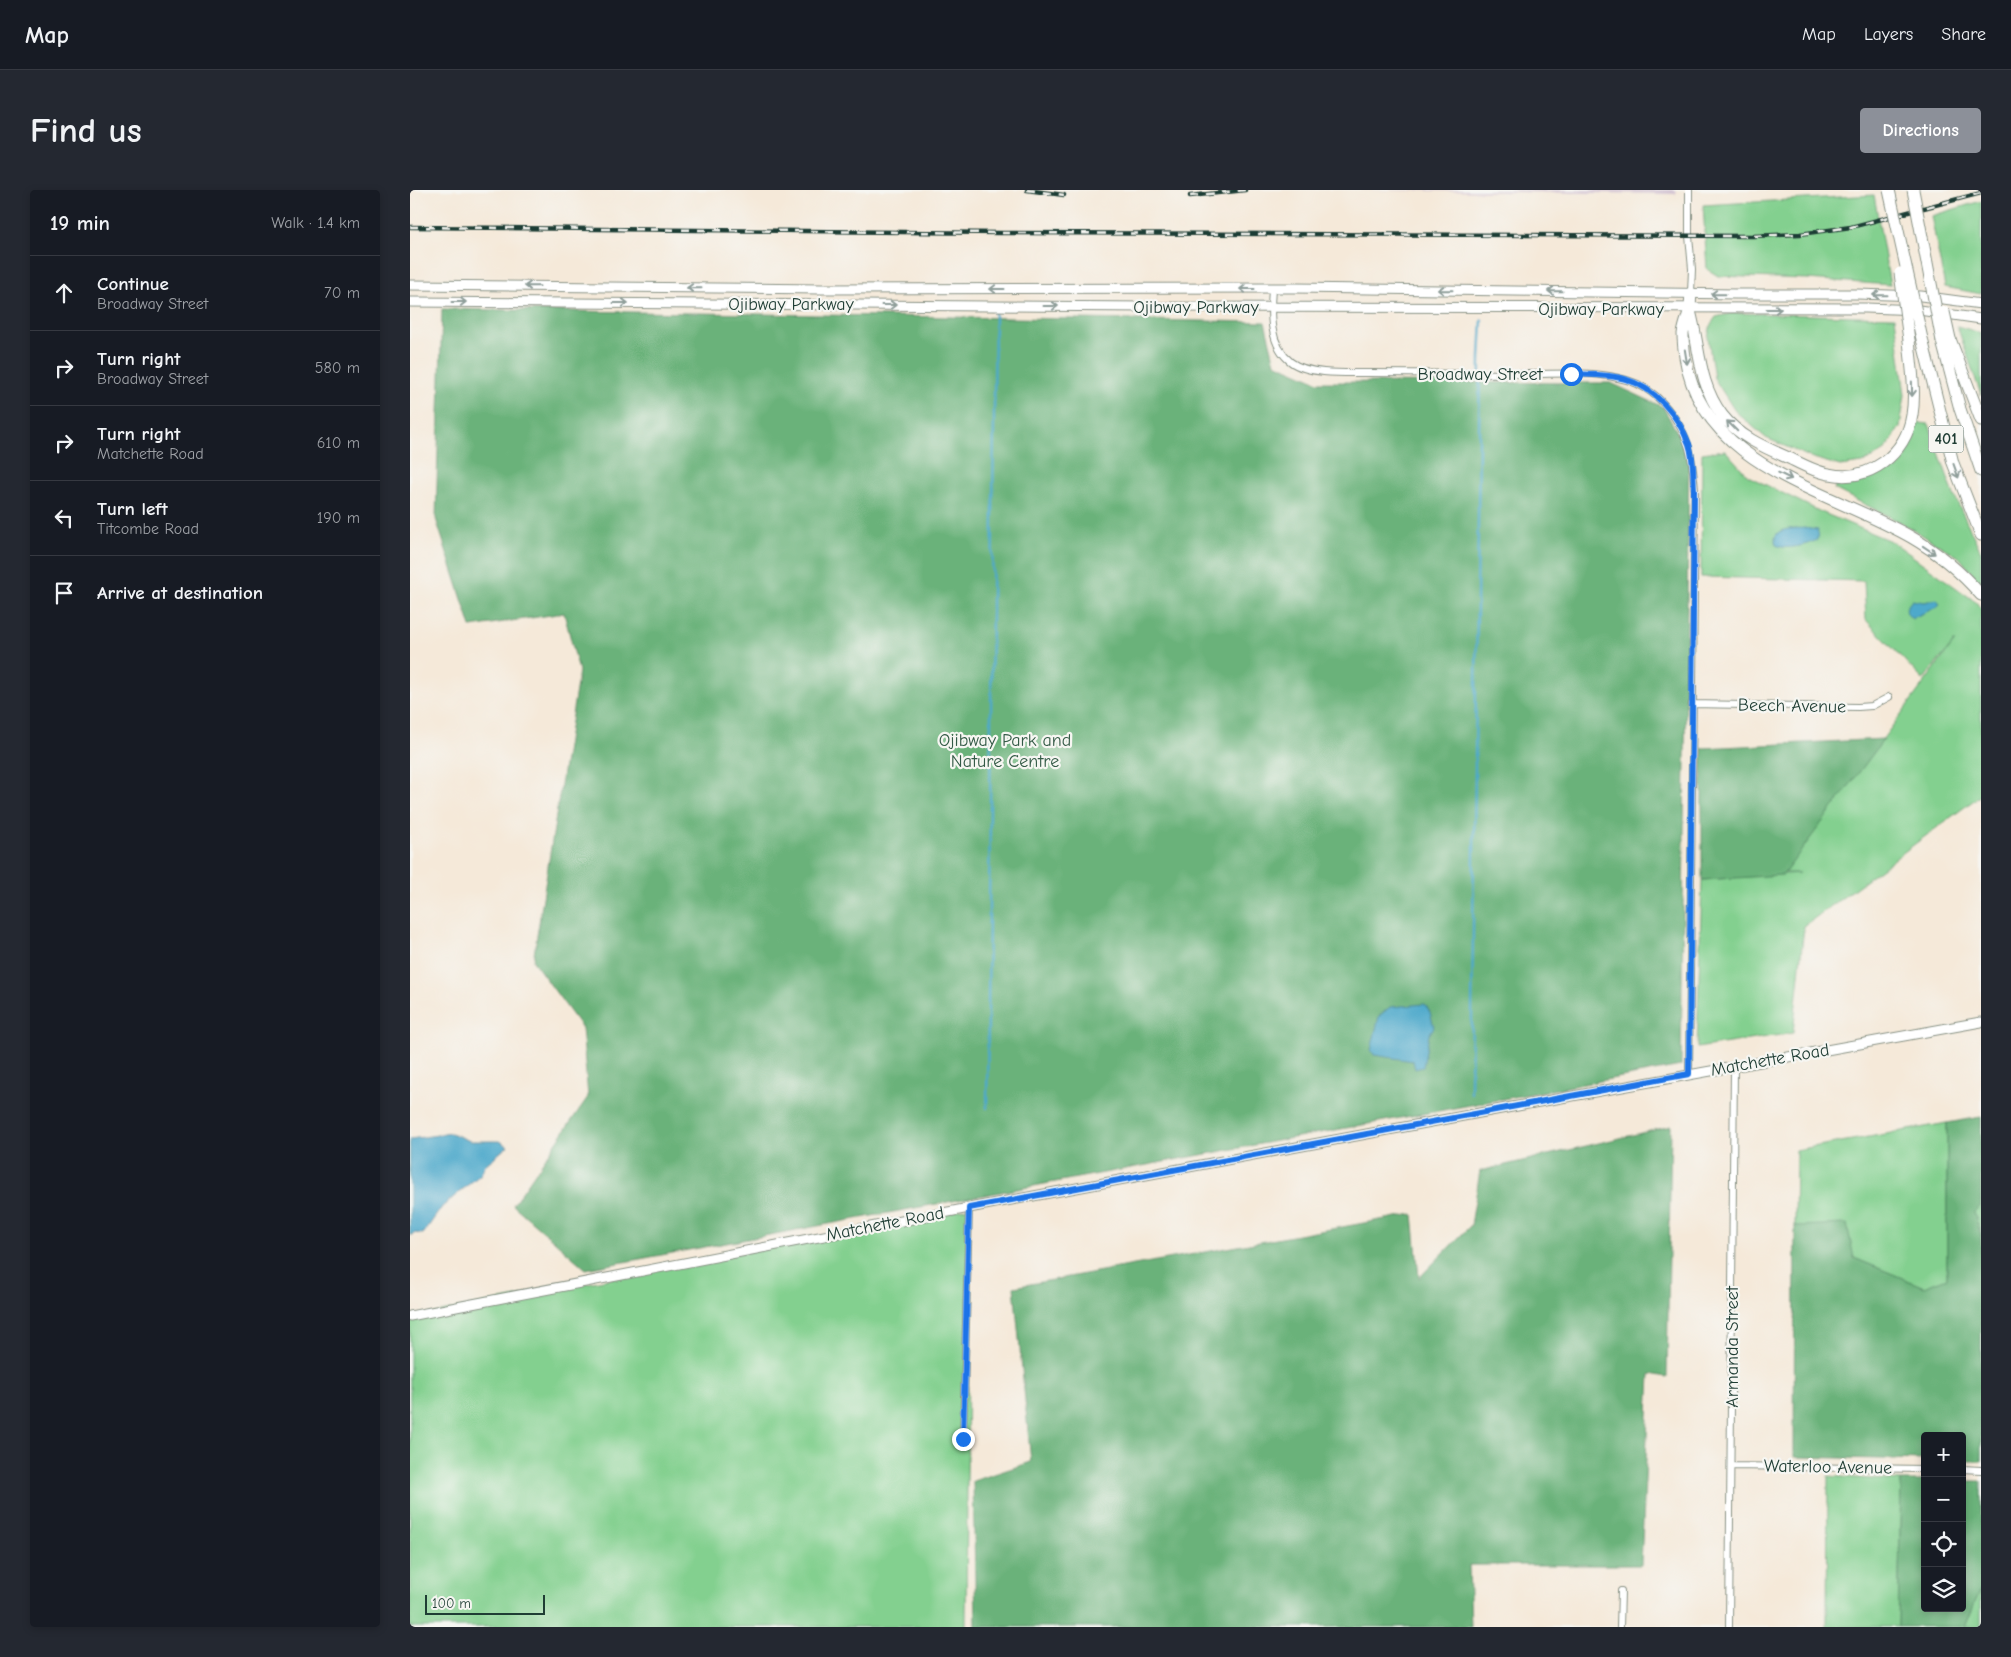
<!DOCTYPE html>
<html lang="en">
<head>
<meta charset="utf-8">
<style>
  body { margin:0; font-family:"Comic Neue",sans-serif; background:#242831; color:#f1f3f6 }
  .controls { position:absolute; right:15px; bottom:15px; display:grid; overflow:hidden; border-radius:5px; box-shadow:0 2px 8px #0003 }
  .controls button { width:45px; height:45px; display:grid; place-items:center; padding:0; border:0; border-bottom:1px solid #363941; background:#171b24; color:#f1f3f6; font:25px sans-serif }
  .scale { position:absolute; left:15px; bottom:12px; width:120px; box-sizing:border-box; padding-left:5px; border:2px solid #1f3d34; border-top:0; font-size:14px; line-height:18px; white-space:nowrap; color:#1f3d34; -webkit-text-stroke:4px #f6f6f2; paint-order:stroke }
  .stop { position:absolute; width:15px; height:15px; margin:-11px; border:4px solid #1a73e8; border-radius:50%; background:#fff }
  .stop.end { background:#1a73e8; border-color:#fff; box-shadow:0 1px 5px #0008 }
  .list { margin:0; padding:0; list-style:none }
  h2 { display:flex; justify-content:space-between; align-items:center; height:65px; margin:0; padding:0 20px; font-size:21px }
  h2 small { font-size:16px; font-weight:400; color:#9ea1a6 }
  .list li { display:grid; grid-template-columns:32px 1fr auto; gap:15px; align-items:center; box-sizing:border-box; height:75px; padding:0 20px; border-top:1px solid #363941 }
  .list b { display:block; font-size:19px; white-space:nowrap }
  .list p { margin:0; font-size:16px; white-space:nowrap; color:#9ea1a6 }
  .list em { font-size:16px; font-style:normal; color:#9ea1a6 }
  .icon { flex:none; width:28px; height:28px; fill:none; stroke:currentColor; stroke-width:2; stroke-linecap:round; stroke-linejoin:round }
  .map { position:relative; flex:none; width:1571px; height:1437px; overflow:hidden; border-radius:5px }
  header { display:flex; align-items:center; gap:30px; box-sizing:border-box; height:70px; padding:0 25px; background:#171b24; border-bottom:1px solid #363941 }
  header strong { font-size:24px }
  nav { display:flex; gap:28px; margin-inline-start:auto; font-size:18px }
  .intro { display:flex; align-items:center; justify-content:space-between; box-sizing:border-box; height:120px; padding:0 30px }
  h1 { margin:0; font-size:35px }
  .button { padding:12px 22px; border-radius:5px; background:#8c9099; color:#fff; font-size:18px; font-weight:700 }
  main { display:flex; gap:30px; padding:0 30px }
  aside { flex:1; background:#171b24; border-radius:5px; box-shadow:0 2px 8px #0003 }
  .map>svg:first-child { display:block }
  .industrial { fill:#cfbdcf }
  .green { fill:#83d08f; stroke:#518662 }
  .forest { fill:#6ab27a; stroke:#447857 }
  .water { fill:#4ea9cb; stroke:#367380 }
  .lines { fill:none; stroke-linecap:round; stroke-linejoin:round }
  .stream { stroke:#4ea9cb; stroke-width:2.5 }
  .street-casing { stroke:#8a9386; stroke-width:8 }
  .secondary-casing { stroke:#8a9386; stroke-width:11 }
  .highway-casing { stroke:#8a9386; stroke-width:13 }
  .street { stroke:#fff; stroke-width:6 }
  .secondary { stroke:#fff; stroke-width:9 }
  .highway { stroke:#fff; stroke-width:11 }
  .rail-casing { stroke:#1f3d34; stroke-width:4.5 }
  .rail { stroke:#f6f6f2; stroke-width:2.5; stroke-dasharray:8; stroke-linecap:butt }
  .highway-bridge-casing { stroke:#8a9386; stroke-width:13; stroke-linecap:butt }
  .highway-bridge { stroke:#fff; stroke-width:11 }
  .oneway { stroke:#8f9e9a }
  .route { stroke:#1a73e8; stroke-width:6 }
  .labels { text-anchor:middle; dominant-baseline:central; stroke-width:4.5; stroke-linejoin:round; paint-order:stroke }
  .shield { fill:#f6f6f2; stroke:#60746d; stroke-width:1 }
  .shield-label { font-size:16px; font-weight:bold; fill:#1f3d34 }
  .street-label { font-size:18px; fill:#1f3d34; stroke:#f6f6f2 }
  .park-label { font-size:18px; fill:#335a46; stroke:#f6f6f2 }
</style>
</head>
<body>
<header>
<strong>Map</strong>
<nav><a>Map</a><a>Layers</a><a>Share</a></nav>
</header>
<div class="intro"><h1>Find us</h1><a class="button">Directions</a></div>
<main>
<aside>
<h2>19 min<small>Walk · 1.4 km</small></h2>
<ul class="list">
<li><svg class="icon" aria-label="ahead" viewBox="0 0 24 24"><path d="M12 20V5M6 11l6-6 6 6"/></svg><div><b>Continue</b><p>Broadway Street</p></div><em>70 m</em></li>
<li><svg class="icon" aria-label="right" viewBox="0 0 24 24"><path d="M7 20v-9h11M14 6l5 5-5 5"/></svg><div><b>Turn right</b><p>Broadway Street</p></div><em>580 m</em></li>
<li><svg class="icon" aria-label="right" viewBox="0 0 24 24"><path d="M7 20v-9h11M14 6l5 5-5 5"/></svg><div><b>Turn right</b><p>Matchette Road</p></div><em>610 m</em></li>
<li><svg class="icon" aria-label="left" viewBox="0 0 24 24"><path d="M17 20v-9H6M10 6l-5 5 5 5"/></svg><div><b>Turn left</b><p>Titcombe Road</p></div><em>190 m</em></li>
<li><svg class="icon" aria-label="arrive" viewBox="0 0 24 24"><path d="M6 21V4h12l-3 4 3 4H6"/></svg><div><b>Arrive at destination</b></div></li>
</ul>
</aside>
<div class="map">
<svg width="1571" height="1437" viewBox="0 0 1571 1437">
  <rect width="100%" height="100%" fill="#f6f6f2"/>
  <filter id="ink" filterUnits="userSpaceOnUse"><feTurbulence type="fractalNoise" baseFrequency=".02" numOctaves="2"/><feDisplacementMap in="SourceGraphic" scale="10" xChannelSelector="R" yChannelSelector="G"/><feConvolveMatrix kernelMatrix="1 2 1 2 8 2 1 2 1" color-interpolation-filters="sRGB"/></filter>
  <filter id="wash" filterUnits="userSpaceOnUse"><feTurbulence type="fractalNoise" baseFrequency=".0096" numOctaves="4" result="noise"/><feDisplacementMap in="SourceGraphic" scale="20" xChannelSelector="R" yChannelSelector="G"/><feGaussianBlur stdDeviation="1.12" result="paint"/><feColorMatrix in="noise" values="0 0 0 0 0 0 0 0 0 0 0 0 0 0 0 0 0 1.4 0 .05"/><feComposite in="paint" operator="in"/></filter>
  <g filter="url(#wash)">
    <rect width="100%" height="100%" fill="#f5e9d9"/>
    <path class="industrial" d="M950 0H1266V4Z"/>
    <path class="green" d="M1464 5 1480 95 1397 89 1308 86 1297 79 1293 15Z
      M1571 11V104L1535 97 1521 26Z
      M1323 123 1485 127 1495 205 1490 237 1474 261 1453 273 1430 276 1400 267 1356 248 1325 221 1304 188 1298 147 1301 134 1306 127Z
      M1547 136 1571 143V205Z
      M1509 233 1519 234 1544 305 1571 362V394L1549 367 1490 332 1424 299 1427 292 1452 291 1477 278 1497 258Z
      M1315 260 1338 286 1411 322 1483 352 1566 412 1571 419V605L1394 736 1383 843 1287 858 1292 690 1389 683H1374L1545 451 1513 490 1456 430 1454 391 1291 387 1292 263Z
      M1537 933V1088L1514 1097 1444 1068 1385 1036 1386 960Z
      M1571 1015V1046L1564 1022Z
      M559 1018 556 1437H0V1128Z
      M1418 1286 1491 1291 1488 1437H1417Z
      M1571 1398V1437H1555Z"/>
    <path class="forest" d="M32 119 855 132 865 173 908 192 1201 193 1253 217 1279 263 1271 876 176 1079 103 1015 178 907 172 838 123 771 169 481 154 423 61 437 26 329Z
      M1474 549 1373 685 1292 690V558Z
      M1571 927V1015L1564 1022 1571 1046V1271H1552V1246H1515V1270L1384 1267 1385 1036 1437 1034 1444 1068 1514 1097 1537 1088V933Z
      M1261 936 1257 1187 1240 1184 1231 1375H1059L1061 1437H566L563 1291 621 1272 604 1097 1003 1024 1009 1088 1061 1035 1070 981Z
      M1491 1291H1515V1418H1552V1291H1571V1398L1555 1437H1488Z"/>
    <path class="water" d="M1394 338 1408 340 1407 350C1397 355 1376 361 1366 355 1360 337 1382 339 1394 338Z
      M1527 409 1530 414C1522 421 1511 423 1502 429L1497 424 1496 418 1502 410 1514 412Z
      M1015 814 1020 822 1024 837 1019 845 1013 877 1005 879 1003 871 964 865 961 860 969 826 980 817Z
      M41 943 60 951H90L98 956 75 975 71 984 32 1017 13 1044 4 1043 0 1046V949Z"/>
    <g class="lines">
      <path class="stream" d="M1061 903 1070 168 1072 130
        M577 918 585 123"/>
    </g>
  </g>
  <g filter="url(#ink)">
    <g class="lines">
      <defs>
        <path id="street" d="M1279 0V46L1282 79 1281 103
          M862 99C860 124 859 155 881 172 898 185 938 183 959 183 1012 183 1065 184 1118 184 1147 184 1179 181 1208 188 1220 190 1232 195 1242 203 1249 208 1253 213 1258 219 1280 246 1282 266 1285 300L1279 884
          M1282 514 1448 517 1462 516 1479 507
          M553 1249 559 1018
          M1321 1276 1515 1279
          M1552 1279 1571 1280
          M1210 1437 1211 1401
          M1319 1437 1324 876"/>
        <path id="secondary" d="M0 95 411 99 886 98 1327 104H1447L1511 106 1571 114
          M0 112 740 117 1456 118 1509 120 1571 129
          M0 1126 559 1018 1091 919 1571 832"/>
        <path id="highway" d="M1281 103C1280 110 1281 116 1279 122 1277 129 1274 137 1273 144 1273 151 1274 160 1275 167 1292 277 1419 300 1501 347 1527 362 1551 382 1571 405
          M1280 121C1290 157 1288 193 1312 225 1329 247 1356 258 1381 269 1393 275 1406 282 1419 284 1459 293 1496 264 1502 225 1506 201 1501 174 1499 150
          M1512 149 1543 273 1571 345
          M1540 149 1571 230
          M1532 151 1550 219 1571 281"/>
      </defs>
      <use href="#street" class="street-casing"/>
      <use href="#secondary" class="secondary-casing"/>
      <use href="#highway" class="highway-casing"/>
      <use href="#street" class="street"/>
      <use href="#secondary" class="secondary"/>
      <use href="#highway" class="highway"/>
      <defs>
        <path id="rail" d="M617 0 654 5
          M780 6 835 0
          M0 37 591 43 1343 46 1390 44 1441 37 1571 3"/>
      </defs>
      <use href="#rail" class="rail-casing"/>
      <use href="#rail" class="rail"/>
      <defs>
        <path id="highway-bridge" d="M1479 0 1512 149
          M1503 0 1532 151
          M1490 83 1499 150
          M1534 122 1540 149"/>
      </defs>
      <use href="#highway-bridge" class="highway-bridge-casing"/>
      <use href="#highway-bridge" class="highway-bridge"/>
    </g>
    <defs><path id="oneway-shaft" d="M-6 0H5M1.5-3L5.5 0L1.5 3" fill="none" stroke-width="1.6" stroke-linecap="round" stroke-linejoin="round" transform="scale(1.25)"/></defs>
    <g class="oneway">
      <use href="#oneway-shaft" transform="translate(122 96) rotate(-179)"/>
      <use href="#oneway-shaft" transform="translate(284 98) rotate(-179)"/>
      <use href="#oneway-shaft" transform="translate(587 99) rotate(180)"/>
      <use href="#oneway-shaft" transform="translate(837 99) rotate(180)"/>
      <use href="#oneway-shaft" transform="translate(1035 100) rotate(-179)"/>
      <use href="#oneway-shaft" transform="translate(1145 101) rotate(-179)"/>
      <use href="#oneway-shaft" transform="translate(1308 104) rotate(-179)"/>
      <use href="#oneway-shaft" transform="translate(1470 105) rotate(-179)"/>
      <use href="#oneway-shaft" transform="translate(49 112)"/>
      <use href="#oneway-shaft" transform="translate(211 113)"/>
      <use href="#oneway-shaft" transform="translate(479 115)"/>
      <use href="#oneway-shaft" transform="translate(641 116)"/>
      <use href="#oneway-shaft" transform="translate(1364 119)"/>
      <use href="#oneway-shaft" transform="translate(1276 167) rotate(81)"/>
      <use href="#oneway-shaft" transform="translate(1502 199) rotate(89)"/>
      <use href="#oneway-shaft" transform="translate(1322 236) rotate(-135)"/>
      <use href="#oneway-shaft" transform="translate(1546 281) rotate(70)"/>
      <use href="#oneway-shaft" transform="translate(1375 286) rotate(26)"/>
      <use href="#oneway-shaft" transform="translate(1519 360) rotate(34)"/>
    </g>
  </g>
  <g class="lines" filter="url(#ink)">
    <path class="route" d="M553 1249 559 1018 1279 884 1284 300C1283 285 1284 268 1279 254 1268 225 1245 198 1215 189 1198 184 1179 185 1161 184"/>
  </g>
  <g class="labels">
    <rect class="shield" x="1518.5" y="235.5" width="35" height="27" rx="4"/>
    <g class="shield-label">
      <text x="1536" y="249">401</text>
    </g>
    <g class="street-label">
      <text x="381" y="114">Ojibway Parkway</text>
      <text x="786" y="117">Ojibway Parkway</text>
      <text x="1191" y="119">Ojibway Parkway</text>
      <text x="1070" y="184">Broadway Street</text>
      <text transform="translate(1382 516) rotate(1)">Beech Avenue</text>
      <text transform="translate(1360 870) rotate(-10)">Matchette Road</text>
      <text transform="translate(475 1034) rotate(-11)">Matchette Road</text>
      <text transform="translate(1322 1157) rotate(-90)">Armanda Street</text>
      <text transform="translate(1418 1277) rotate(1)">Waterloo Avenue</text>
    </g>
    <g class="park-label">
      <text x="595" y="550">Ojibway Park and<tspan x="595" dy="21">Nature Centre</tspan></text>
    </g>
  </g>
</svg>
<div class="controls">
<button>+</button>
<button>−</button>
<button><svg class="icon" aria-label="locate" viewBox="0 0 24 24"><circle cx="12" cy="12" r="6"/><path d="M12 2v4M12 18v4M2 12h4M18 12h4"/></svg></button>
<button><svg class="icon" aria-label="layers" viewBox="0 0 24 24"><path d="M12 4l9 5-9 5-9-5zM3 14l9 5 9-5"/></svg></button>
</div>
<div class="scale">100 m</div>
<div class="stop" style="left:1161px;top:184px"></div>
<div class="stop end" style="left:553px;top:1249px"></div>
</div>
</main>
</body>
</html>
